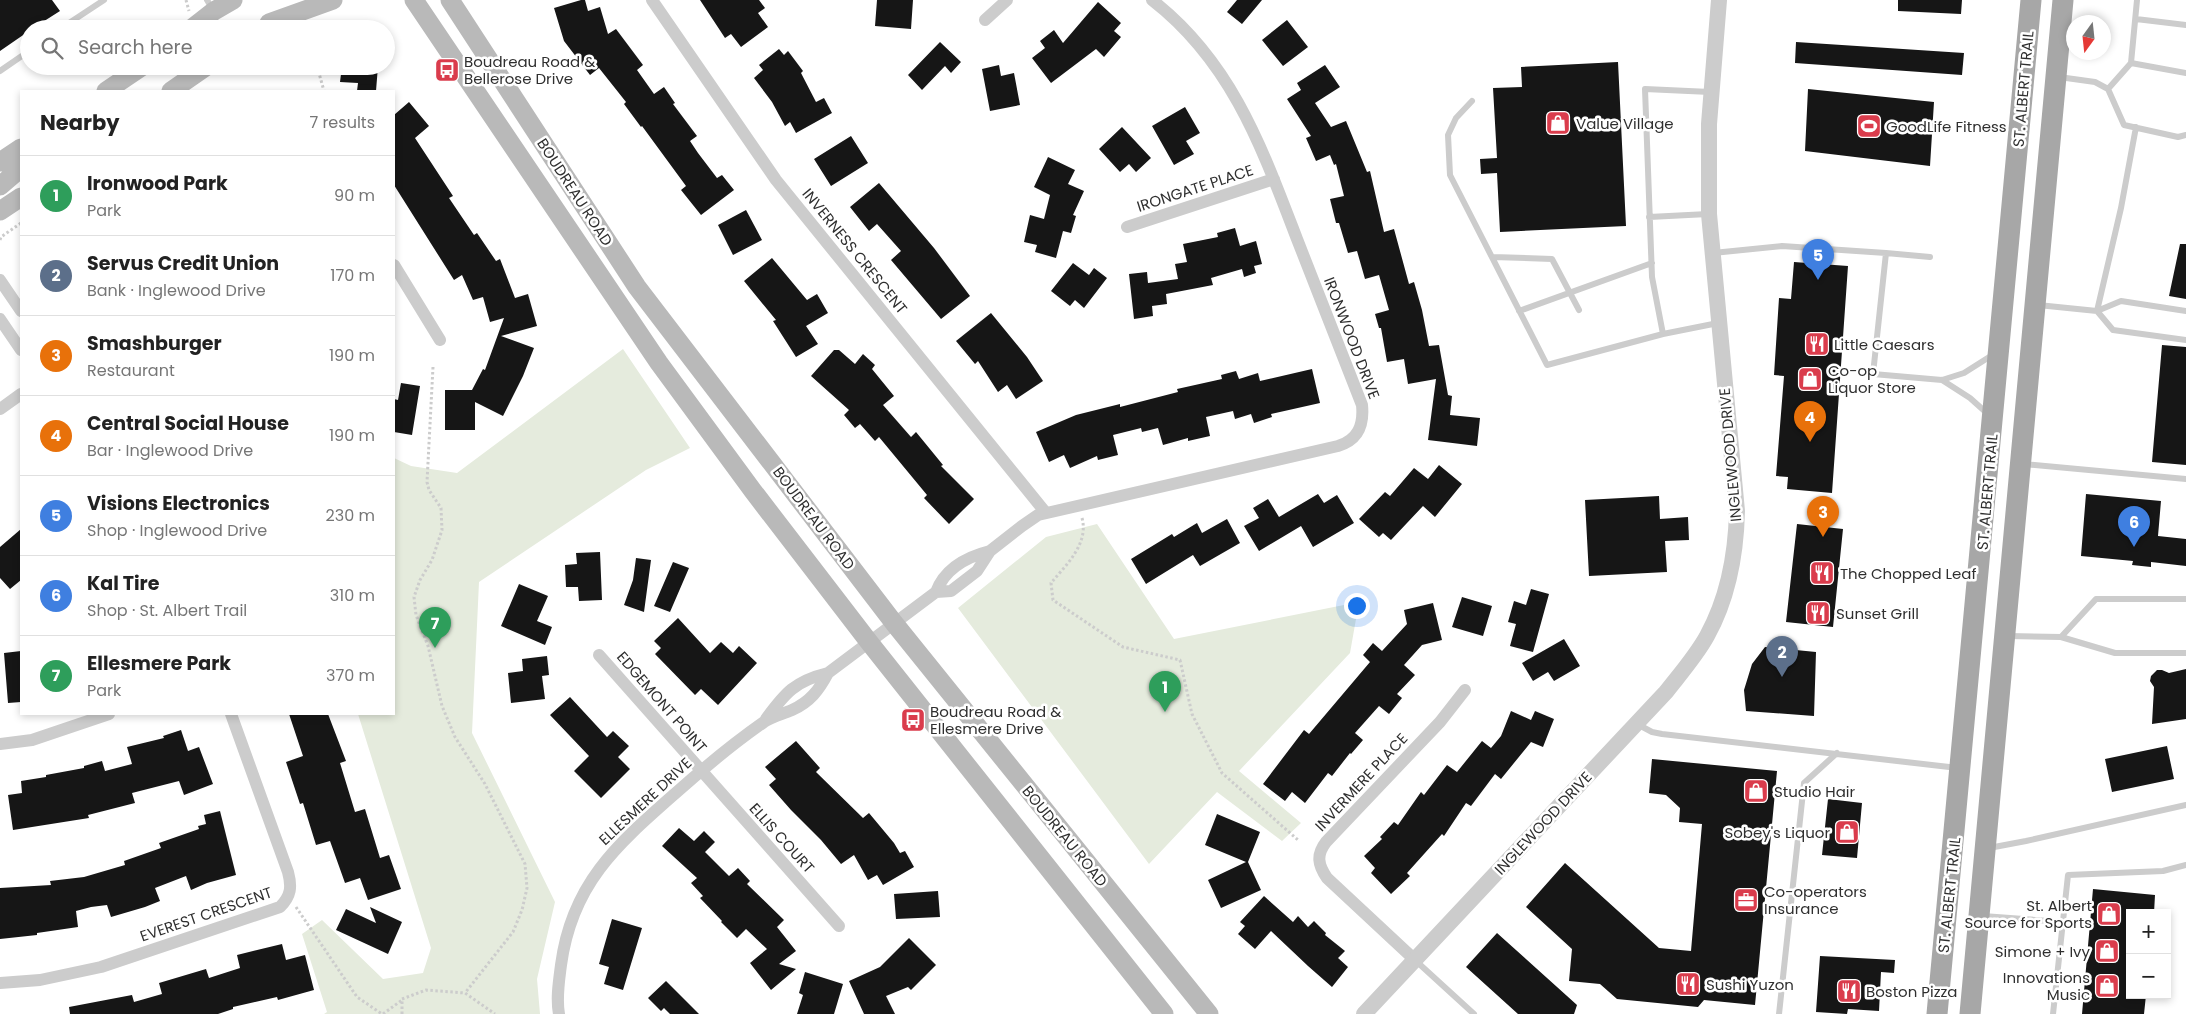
<!DOCTYPE html>
<html lang="en">
<head>
<meta charset="utf-8">
<style>
  body { margin:0; font-family:Poppins,sans-serif; background:#f2f2f2; color:#222 }
  .controls { position:absolute; right:15px; bottom:15px; display:grid; overflow:hidden; border-radius:0px; box-shadow:0 2px 8px #0003 }
  .controls button { width:45px; height:45px; display:grid; place-items:center; padding:0; border:0; border-bottom:1px solid #e0e0e0; background:#fff; color:#222; font:25px sans-serif }
  .compass { position:absolute; left:2066px; top:15px; width:45px; height:45px; border-radius:50%; background:#fff; box-shadow:0 2px 8px #0003; rotate:195deg }
  .you { position:absolute; left:1356px; top:605px; width:18px; height:18px; margin:-12px; border:4px solid #fff; border-radius:50%; background:#1a73e8; box-shadow:0 0 0 8px #1a73e833 }
  .badge { display:grid; place-items:center; width:32px; height:32px; border-radius:50%; background:#7c3aed; color:#fff; font-size:16px; font-weight:700 }
  .pin { position:absolute; translate:-50% -41px; filter:drop-shadow(0 1px 2px #0008) }
  .pin::after { content:''; position:absolute; top:26px; width:18px; height:15px; background:inherit; clip-path:polygon(0 0,100% 0,50% 100%) }
  .list { margin:0; padding:0; list-style:none }
  h2 { display:flex; justify-content:space-between; align-items:center; height:65px; margin:0; padding:0 20px; font-size:21px }
  h2 small { font-size:16px; font-weight:400; color:#767676 }
  .list li { display:grid; grid-template-columns:32px 1fr auto; gap:15px; align-items:center; box-sizing:border-box; height:80px; padding:0 20px; border-top:1px solid #e0e0e0 }
  .list b { display:block; font-size:19px; white-space:nowrap }
  .list p { margin:0; font-size:16px; white-space:nowrap; color:#767676 }
  .list em { font-size:16px; font-style:normal; color:#767676 }
  .icon { flex:none; width:28px; height:28px; fill:none; stroke:currentColor; stroke-width:2; stroke-linecap:round; stroke-linejoin:round }
  .map { position:relative; flex:none; width:2186px; height:1014px; overflow:hidden }
  .search { position:absolute; background:#fff; box-shadow:0 2px 8px #0003; left:20px; top:20px; width:375px; height:55px; display:flex; align-items:center; gap:12px; box-sizing:border-box; padding:0 18px; border-radius:28px; color:#767676; font-size:19px }
  .panel { position:absolute; background:#fff; box-shadow:0 2px 8px #0003; left:20px; top:90px; width:375px; height:625px; border-radius:0px }
  .map>svg:first-child { display:block }
  .green { fill:#e5ebdd }
  .building { fill:#161616 }
  .lines { fill:none; stroke-linecap:round; stroke-linejoin:round }
  .path { stroke:#ccc; stroke-width:3; stroke-dasharray:2.5 2.5; stroke-linecap:butt }
  .service { stroke:#ccc; stroke-width:6 }
  .minor { stroke:#ccc; stroke-width:12 }
  .tertiary { stroke:#ccc; stroke-width:16 }
  .secondary { stroke:#b9b9b9; stroke-width:19 }
  .primary { stroke:#a7a7a7; stroke-width:21 }
  .labels { text-anchor:middle; dominant-baseline:central; stroke-width:5; stroke-linejoin:round; paint-order:stroke }
  .poi-label { font-size:15px; fill:#2f2f2f; stroke:#fff; text-anchor:start }
  .street-label { font-size:15px; fill:#2f2f2f; stroke:#fff }
</style>
</head>
<body>
<div class="map">
<svg width="2186" height="1014" viewBox="0 0 2186 1014">
  <rect width="100%" height="100%" fill="#fff"/>
  <path class="green" d="M623 349 690 448 646 470 479 582 472 733 555 902 537 979 540 1014H324L327 1012 302 934 322 920 383 979 423 973 431 948 358 714H394V458L411 466 457 473Z
    M1097 524 1174 639 1359 602 1350 653 1239 771 1301 823 1282 841 1217 792 1149 864 958 608 1046 537Z"/>
  <path class="building" d="M0 0H52L60 11 38 25 29 29V31L0 51Z
    M581 0H585L588 11 600 7 608 34 616 29 643 65 637 70 654 94 664 87 675 103 673 104 697 136 690 141 698 153 717 178 722 175 734 190 701 215 681 190 686 186 642 126 641 127 624 104 626 102 599 68 590 75 564 41 554 8Z
    M700 0H759L765 8 758 13 768 27 741 47 731 34 725 38Z
    M877 0H913L911 29 875 26Z
    M1237 0H1262L1242 24 1227 12Z
    M1898 0H1962L1961 14 1898 11Z
    M1098 2 1121 23 1114 31 1121 37 1104 57 1096 49 1051 83 1032 58 1045 48 1040 41 1054 30 1063 43Z
    M1287 20 1308 47 1283 66 1262 40Z
    M940 42 961 62 951 73 945 66 922 90 908 75Z
    M1796 42 1964 53 1962 75 1795 63Z
    M779 49 784 55 788 51 803 71 801 73 816 102 824 98 832 113 796 133 790 122 785 126 772 102 754 78 763 70 759 65Z
    M1618 62 1626 226 1500 232 1497 173 1481 174 1480 159 1497 158 1493 88 1522 87 1521 67Z
    M999 65 1001 76 1014 73 1020 105 990 111 982 69Z
    M1325 65 1340 87 1315 103 1331 127 1346 121 1367 172 1370 171 1384 232 1394 229 1409 284 1414 282 1422 310 1429 346 1439 345 1448 395 1452 396 1450 415 1480 418 1477 446 1428 440 1436 379 1408 384 1404 359 1387 362 1381 328H1379L1375 314 1389 310 1379 275 1365 279 1357 251 1348 253 1339 223H1336L1330 199 1344 196 1336 164 1334 165 1330 155 1316 161 1306 138 1311 136 1287 99 1301 90 1297 83Z
    M342 66H378L376 91H357L358 83 340 82Z
    M1808 89 1934 102 1930 166 1805 151Z
    M409 102 429 126 415 138 453 196 449 198 474 235 477 233 496 261 500 259 515 298 528 294 537 326 501 336 534 348 523 376 503 416 475 402V430H445V390H472L483 369 485 370 504 318 490 322 483 297 473 300 462 275 454 280 394 185V115Z
    M1185 107 1200 133 1186 141 1194 154 1174 165 1152 126Z
    M1122 127 1151 158 1136 172 1129 164 1120 172 1099 149Z
    M851 136 868 163 831 186 814 159Z
    M1048 157 1075 170 1068 184 1084 191 1073 215 1076 216 1071 233 1063 231 1056 258 1035 252 1037 245 1024 242 1030 215 1044 219 1050 195 1034 187Z
    M879 183 934 248 970 296 941 319 891 260 901 251 877 224 869 231 850 207Z
    M746 210 762 240 733 255 718 225Z
    M1235 228 1240 246 1256 241 1262 264 1254 266 1256 273 1244 277 1242 269 1211 278 1213 285 1166 294 1167 304 1152 306 1153 316 1134 319 1129 274 1147 272 1148 283 1178 279 1175 264 1187 262 1183 244 1218 237 1217 233Z
    M2180 244H2186V299L2169 296Z
    M772 258 807 300 817 294 828 313 806 326 818 344 796 357 773 321 776 320 744 281Z
    M1794 262 1848 266 1832 493 1787 489 1788 477 1776 476 1784 376 1774 375 1779 298 1791 299Z
    M1073 263 1089 275 1094 268 1107 278 1084 308 1075 300 1070 306 1051 291Z
    M991 313 1027 357 1043 381 1016 399 1007 385 998 392 978 361 975 364 956 341Z
    M2162 345 2186 347V465L2152 462Z
    M834 350H839L855 364 863 354 875 365 872 369 894 396 883 405 911 437 916 432 943 465 941 466 974 499 949 524 924 498 927 495 879 437 875 441 860 424 855 428 844 415 849 410 811 376Z
    M1312 369 1320 403 1271 414 1272 417 1254 423 1251 414 1235 419 1233 411 1206 417 1210 436 1188 441V438L1163 445 1158 428 1142 432 1141 428 1113 435 1118 455 1098 460 1097 456 1070 468 1064 455 1049 462 1036 432 1076 415 1120 404V407L1178 392 1177 389 1222 379 1221 375 1236 371 1239 379 1258 373 1260 381Z
    M401 383 420 386 412 435 394 432V399L398 400Z
    M1439 465 1462 484 1435 517 1423 506 1391 540 1383 533 1379 537 1359 519 1385 492 1390 496 1414 468 1428 479Z
    M1318 494 1324 503 1337 495 1354 523 1313 547 1301 526 1259 551 1244 526 1259 518 1253 508 1268 499 1279 517Z
    M2086 494 2161 501 2158 536 2186 539V566L2151 562V567L2132 565 2133 561 2081 556Z
    M1659 496 1660 519 1688 517 1689 540 1665 541 1667 572 1589 576 1585 500Z
    M1227 519 1240 543 1200 566 1193 555 1146 584 1131 559 1172 534 1174 537 1197 523 1202 533Z
    M1797 524 1843 529 1833 627 1786 622Z
    M21 529V580L10 589 0 578V547Z
    M600 552 602 600 579 601 578 587H566L565 565 577 564 576 553Z
    M636 558 651 560 644 612 624 605 633 580Z
    M673 562 689 568 670 612 654 606Z
    M519 584 548 596 537 621 552 627 545 645 501 626Z
    M1531 589 1549 594 1533 652 1510 646 1516 624 1508 622 1514 601 1526 605Z
    M1462 597 1492 606 1483 636 1452 627Z
    M1433 603 1442 640 1422 645 1404 665 1415 675 1397 694 1402 698 1389 714 1379 706 1355 733 1363 740 1351 754 1350 753 1332 776 1328 773 1305 803 1292 792 1285 801 1263 784 1304 730 1309 734 1370 662 1363 655 1373 643 1382 651 1407 624 1404 610Z
    M678 618 710 653 721 642 733 653 739 646 757 663 718 705 701 689 695 695 655 654 661 648 654 641Z
    M1564 639 1580 666 1554 681 1548 672 1533 681 1522 663Z
    M1765 647 1816 652 1814 716 1746 711 1744 690 1752 664Z
    M21 651V702L8 703 4 653Z
    M547 656 549 675 542 676 545 699 511 703 508 673 523 671 522 659Z
    M2186 669V719L2152 724 2154 687 2150 681 2151 676 2157 670H2162L2169 673Z
    M570 697 607 737 613 731 629 746 618 757 630 769 601 798 574 771 589 756 550 715Z
    M1511 711 1531 720 1535 711 1554 719 1543 747 1531 742 1501 779 1495 774 1471 806 1466 803 1444 836 1442 834 1407 873 1410 876 1391 894 1371 873 1375 868 1364 856 1382 839 1380 837 1394 822 1398 825 1421 792 1424 795 1447 765 1457 772 1482 741 1491 748 1501 736Z
    M289 714H328L346 761 340 763 355 812 365 809 380 858 389 855 401 889 368 900 360 878 345 883 330 841 316 845 303 803 300 804 286 762 303 756Z
    M181 730 188 751 199 747 213 784 184 795 179 781 132 793 135 803 88 815 89 818 13 830 8 795 22 793 21 781 46 777V775L84 768V766L102 761 105 771 132 764 127 747 164 738 163 736Z
    M796 741 820 768 816 772 863 818 869 813 894 843 900 853 905 851 914 867 883 885 877 875 868 880 854 855 841 864 821 840 791 810 769 785 776 779 765 767Z
    M2167 746 2174 779 2112 792 2105 759Z
    M1652 759 1777 771 1755 1005 1704 1000 1698 1007 1617 999 1600 984 1569 981 1572 949 1526 907 1565 863 1659 948 1691 951 1702 824 1679 822 1680 808 1666 795 1649 793Z
    M1828 799 1862 803 1857 858 1822 855Z
    M220 811 236 875 207 883 191 890 186 876 155 888 160 901 145 907 111 917 107 905 91 907 76 911 78 927 37 933V935L0 939V888L51 885 50 881 84 877 125 865 124 861 161 848 159 843 199 829 198 826 206 824 204 815Z
    M1217 814 1260 832 1248 862 1261 890 1221 908 1208 880 1246 862 1205 845Z
    M679 828 694 841 704 831 715 842 705 852 729 876 738 868 750 881 747 884 784 920 777 927 796 951 779 964 796 969 771 990 750 963 767 949 746 929 737 938 721 922 722 921 700 898 703 896 691 883 697 878 662 846Z
    M2093 889 2155 895 2154 913H2130V995H2146L2144 1014H2082Z
    M938 891 940 917 896 919 894 894Z
    M1264 896 1293 922 1298 916 1308 927 1314 921 1326 933 1325 935 1345 951 1338 958 1348 967 1332 987 1308 966 1271 931 1255 949 1238 934 1245 926 1240 922Z
    M370 907 402 922 388 954 336 930 346 909 376 923Z
    M612 919 642 928 623 990 604 984 609 967 599 964Z
    M1497 933 1577 1005 1574 1014H1518L1466 967Z
    M909 938 936 965 911 990 908 987 886 996 895 1014H864L849 981 880 967Z
    M282 944 286 960 305 955 314 990 278 1000 277 997 233 1007V1009L218 1014H70L69 1007 132 995 134 1002 162 994 159 983 206 969 209 978 240 968 237 955Z
    M1820 956 1895 960 1894 973 1881 972 1879 1011 1848 1009 1847 1014 1816 1012Z
    M805 972 843 984 834 1014H797L803 995 799 993Z
    M666 981 699 1014H670L664 1008 661 1011 648 998Z"/>
  <g class="lines">
    <path class="path" d="M186 0 189 11
      M317 66 324 91
      M0 240 1 237 21 223
      M433 367 427 482 429 490 441 508 442 530 432 560 420 580 414 597 416 615 428 646 442 706 455 737 485 784 525 864 527 888 522 910 513 932 465 993
      M1082 518C1089 544 1066 565 1051 583L1053 600 1123 647 1180 660 1192 714 1222 773 1298 840
      M296 907 357 997 382 1014
      M383 1014 402 1000
      M402 1014V999L426 990 465 993 495 1014"/>
    <path class="service" d="M207 0 213 10
      M2136 19 2186 25
      M60 29 104 0
      M2131 63 2186 73
      M0 71 29 51
      M2059 77 2095 82 2108 89 2124 125 2178 137 2186 135
      M2108 89 2131 63 2137 0
      M1472 101 1456 118 1448 135 1450 175 1547 365 1663 334 1718 323
      M2136 127 2121 208 2097 311 2113 330 2186 340
      M1649 217 1708 214
      M1713 253 1782 246 1886 253 1873 374 1942 380 1964 373 1994 354
      M1886 253 1930 257
      M1493 257 1552 259 1579 310
      M2038 305 2097 311 2121 301 2186 311
      M1519 311 1652 263
      M1663 334 1652 277 1645 89 1710 92
      M1942 380 1970 398 1989 415
      M2023 464 2186 479
      M2008 636 2061 637 2115 653H2186
      M2061 637 2096 599H2186
      M1637 724 1652 732 1662 734 1958 768
      M1989 848 2026 841 2186 805
      M1983 916 2062 922
      M1416 961 1474 1014
      M1779 1014 1804 783 1837 753
      M2053 1014 2068 875 2163 871 2186 865"/>
    <path class="minor" d="M652 0 776 180 1046 513
      M985 20 1007 0
      M1127 227 1274 179
      M394 265 440 340
      M0 280 21 311
      M0 319 21 350
      M0 409 21 394
      M936 592 951 591 977 571 990 551 1022 526 1038 515 1338 446C1358 440 1364 425 1362 405 1340 350 1319 294 1297 239 1262 148 1232 62 1152 0
      M599 655 839 926
      M766 719C785 693 795 681 828 673L936 592C945 568 966 557 990 551
      M0 744 32 740 109 714
      M1415 960 1327 878C1318 865 1316 855 1326 842L1440 722 1465 690
      M0 983 40 980 101 967 280 907C291 896 292 887 288 872L231 714
      M559 1014C556 998 559 981 561 965 572 882 619 843 678 791 705 767 734 743 764 722 772 716 783 714 792 710 810 702 819 690 828 673"/>
    <path class="tertiary" d="M1364 1014 1666 692C1680 674 1696 656 1707 636 1728 598 1736 554 1737 511L1709 214V124L1719 0"/>
    <path class="secondary" d="M414 0 659 363 753 491 869 642 1164 1014
      M450 0 637 287 894 623 1209 1014
      M269 23 333 0
      M191 29 214 11 233 0
      M106 91 143 66
      M171 91 207 66
      M0 162 21 148
      M0 186 21 168
      M0 211 21 197"/>
    <path class="primary" d="M1937 1014 2031 0
      M1970 1014 2063 0"/>
  </g>
  <defs>
    <symbol id="bus-square" viewBox="-11 -11 22 22"><rect x="-9" y="-9" width="18" height="18" rx="4" fill="#da3c4c" stroke="#fff"/><path d="M-5-6H5V4H4V6H2V4H-2V6H-4V4H-5ZM-3.5-4V0h7V-4ZM-3.5 1.2v1.5H-2V1.2ZM2 1.2v1.5H3.5V1.2Z" fill="#fff"/></symbol>
    <symbol id="shop-square" viewBox="-11 -11 22 22"><rect x="-9" y="-9" width="18" height="18" rx="4" fill="#da3c4c" stroke="#fff"/><path d="M-5-2.5h2.3a2.7 3.5 0 0 1 5.4 0H5L5.5 6h-11ZM-1.5-2.5h3a1.5 2.3 0 0 0-3 0Z" fill="#fff"/></symbol>
    <symbol id="stadium-square" viewBox="-11 -11 22 22"><rect x="-9" y="-9" width="18" height="18" rx="4" fill="#da3c4c" stroke="#fff"/><path d="M0-5a6.5 5 0 1 0 0 10a6.5 5 0 1 0 0-10ZM-3.5-1.8h7v3.6h-7Z" fill="#fff"/></symbol>
    <symbol id="restaurant-square" viewBox="-11 -11 22 22"><rect x="-9" y="-9" width="18" height="18" rx="4" fill="#da3c4c" stroke="#fff"/><path d="M-5-6h1v4h1v-4h1v4h1v-4h1v5L-1.5 .5V6h-2V.5L-5-1ZM5-6V6H3V1.5H1.5Q1.5-4 5-6Z" fill="#fff"/></symbol>
    <symbol id="office-square" viewBox="-11 -11 22 22"><rect x="-9" y="-9" width="18" height="18" rx="4" fill="#da3c4c" stroke="#fff"/><path d="M-6-3h4V-5.5h4V-3h4V5H-6ZM-1-4.5V-3h2v-1.5ZM-6 0V1H6V0Z" fill="#fff"/></symbol>
  </defs>
  <g fill-rule="evenodd">
    <use href="#bus-square" x="433" y="56" width="28" height="28"/>
    <use href="#shop-square" x="1544" y="109" width="28" height="28"/>
    <use href="#stadium-square" x="1855" y="112" width="28" height="28"/>
    <use href="#restaurant-square" x="1803" y="330" width="28" height="28"/>
    <use href="#shop-square" x="1796" y="365" width="28" height="28"/>
    <use href="#restaurant-square" x="1808" y="559" width="28" height="28"/>
    <use href="#restaurant-square" x="1804" y="599" width="28" height="28"/>
    <use href="#bus-square" x="899" y="706" width="28" height="28"/>
    <use href="#shop-square" x="1742" y="777" width="28" height="28"/>
    <use href="#shop-square" x="1833" y="818" width="28" height="28"/>
    <use href="#office-square" x="1732" y="886" width="28" height="28"/>
    <use href="#shop-square" x="2095" y="900" width="28" height="28"/>
    <use href="#shop-square" x="2093" y="937" width="28" height="28"/>
    <use href="#restaurant-square" x="1674" y="970" width="28" height="28"/>
    <use href="#shop-square" x="2093" y="972" width="28" height="28"/>
    <use href="#restaurant-square" x="1835" y="977" width="28" height="28"/>
  </g>
  <g class="labels">
    <g class="poi-label">
      <text x="464" y="61">Boudreau Road &amp;<tspan x="464" dy="17">Bellerose Drive</tspan></text>
      <text x="1576" y="123">Value Village</text>
      <text x="1886" y="126">GoodLife Fitness</text>
      <text x="1834" y="344">Little Caesars</text>
      <text x="1828" y="370">Co-op<tspan x="1828" dy="17">Liquor Store</tspan></text>
      <text x="1840" y="573">The Chopped Leaf</text>
      <text x="1836" y="613">Sunset Grill</text>
      <text x="930" y="711">Boudreau Road &amp;<tspan x="930" dy="17">Ellesmere Drive</tspan></text>
      <text x="1774" y="791">Studio Hair</text>
      <text x="1830" y="832" text-anchor="end">Sobey's Liquor</text>
      <text x="1764" y="891">Co-operators<tspan x="1764" dy="17">Insurance</tspan></text>
      <text x="2092" y="905" text-anchor="end">St. Albert<tspan x="2092" dy="17">Source for Sports</tspan></text>
      <text x="2090" y="951" text-anchor="end">Simone + Ivy</text>
      <text x="2090" y="977" text-anchor="end">Innovations<tspan x="2090" dy="17">Music</tspan></text>
      <text x="1706" y="984">Sushi Yuzon</text>
      <text x="1866" y="991">Boston Pizza</text>
    </g>
    <g class="street-label">
      <text transform="translate(2023 89) rotate(-85)">ST. ALBERT TRAIL</text>
      <text transform="translate(1195 188) rotate(-18)">IRONGATE PLACE</text>
      <text transform="translate(575 192) rotate(57)">BOUDREAU ROAD</text>
      <text transform="translate(855 251) rotate(51)">INVERNESS CRESCENT</text>
      <text transform="translate(1352 338) rotate(69)">IRONWOOD DRIVE</text>
      <text transform="translate(1730 455) rotate(-95)">INGLEWOOD DRIVE</text>
      <text transform="translate(1987 492) rotate(-85)">ST. ALBERT TRAIL</text>
      <text transform="translate(814 518) rotate(53)">BOUDREAU ROAD</text>
      <text transform="translate(662 702) rotate(49)">EDGEMONT POINT</text>
      <text transform="translate(1361 782) rotate(-47)">INVERMERE PLACE</text>
      <text transform="translate(645 801) rotate(-43)">ELLESMERE DRIVE</text>
      <text transform="translate(1543 823) rotate(-47)">INGLEWOOD DRIVE</text>
      <text transform="translate(1065 836) rotate(51)">BOUDREAU ROAD</text>
      <text transform="translate(782 838) rotate(48)">ELLIS COURT</text>
      <text transform="translate(1949 895) rotate(-84)">ST. ALBERT TRAIL</text>
      <text transform="translate(206 914) rotate(-19)">EVEREST CRESCENT</text>
    </g>
  </g>
</svg>
<div class="controls">
<button>+</button>
<button>−</button>
</div>
<svg class="compass" viewBox="-18 -18 36 36"><path d="M0-13l5 13h-10z" fill="#e53935"/><path d="M0 13l5-13h-10z" fill="#767676"/></svg>
<div class="you"></div>
<div class="pin badge" style="left:1165px;top:712px;background:#2e9e5b">1</div>
<div class="pin badge" style="left:1782px;top:677px;background:#5c6f8a">2</div>
<div class="pin badge" style="left:1823px;top:537px;background:#e8710a">3</div>
<div class="pin badge" style="left:1810px;top:442px;background:#e8710a">4</div>
<div class="pin badge" style="left:1818px;top:280px;background:#3f7fe0">5</div>
<div class="pin badge" style="left:2134px;top:547px;background:#3f7fe0">6</div>
<div class="pin badge" style="left:435px;top:648px;background:#2e9e5b">7</div>
<div class="search"><svg class="icon" aria-label="search" viewBox="0 0 24 24"><circle cx="10" cy="10" r="6"/><path d="M15 15l6 6"/></svg>Search here</div>
<section class="panel">
<h2>Nearby<small>7 results</small></h2>
<ul class="list">
<li><span class="badge" style="background:#2e9e5b">1</span><div><b>Ironwood Park</b><p>Park</p></div><em>90 m</em></li>
<li><span class="badge" style="background:#5c6f8a">2</span><div><b>Servus Credit Union</b><p>Bank · Inglewood Drive</p></div><em>170 m</em></li>
<li><span class="badge" style="background:#e8710a">3</span><div><b>Smashburger</b><p>Restaurant</p></div><em>190 m</em></li>
<li><span class="badge" style="background:#e8710a">4</span><div><b>Central Social House</b><p>Bar · Inglewood Drive</p></div><em>190 m</em></li>
<li><span class="badge" style="background:#3f7fe0">5</span><div><b>Visions Electronics</b><p>Shop · Inglewood Drive</p></div><em>230 m</em></li>
<li><span class="badge" style="background:#3f7fe0">6</span><div><b>Kal Tire</b><p>Shop · St. Albert Trail</p></div><em>310 m</em></li>
<li><span class="badge" style="background:#2e9e5b">7</span><div><b>Ellesmere Park</b><p>Park</p></div><em>370 m</em></li>
</ul>
</section>
</div>
</body>
</html>
